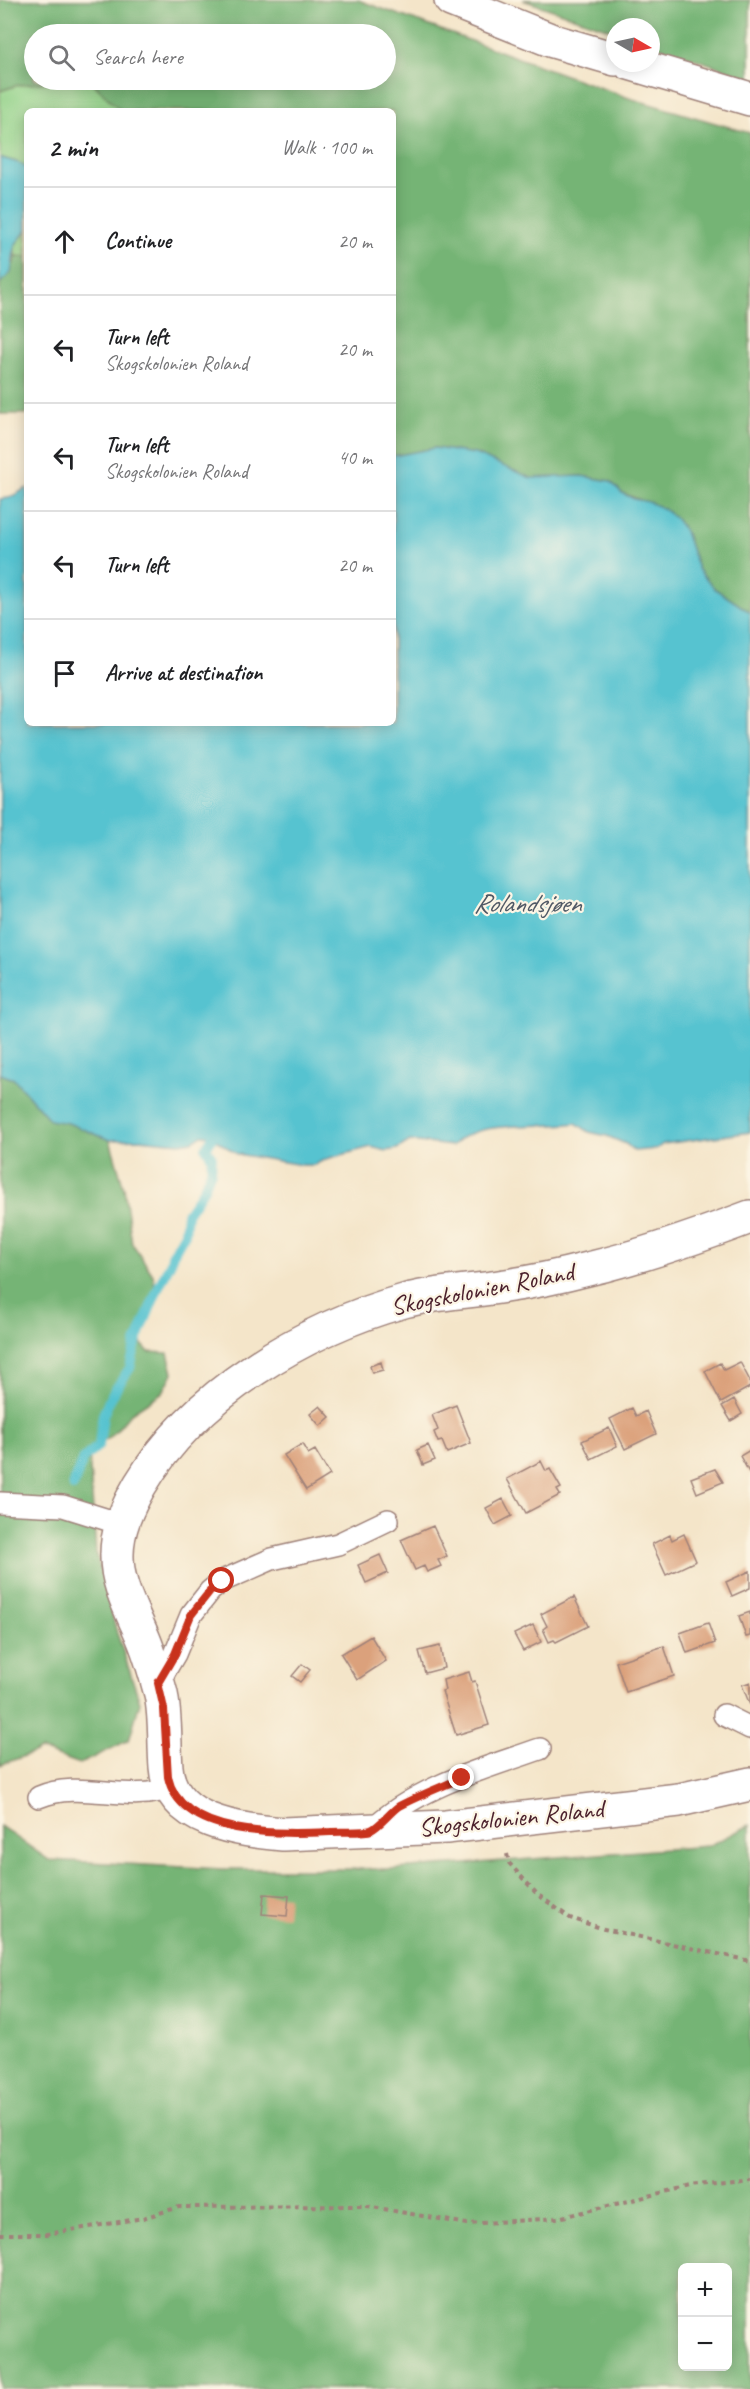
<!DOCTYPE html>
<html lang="en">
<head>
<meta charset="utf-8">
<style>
  body { margin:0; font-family:Caveat,sans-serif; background:#f2f2f2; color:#202124 }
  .controls { position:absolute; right:18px; bottom:18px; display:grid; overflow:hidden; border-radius:9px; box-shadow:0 3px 15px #0003 }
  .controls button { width:54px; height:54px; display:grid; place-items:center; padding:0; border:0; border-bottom:2px solid #e0e0e0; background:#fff; color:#202124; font:30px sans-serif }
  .compass { position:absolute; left:606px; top:18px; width:54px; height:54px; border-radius:50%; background:#fff; box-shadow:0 3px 15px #0003; rotate:99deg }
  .stop { position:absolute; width:18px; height:18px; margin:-14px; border:4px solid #c8321e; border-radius:50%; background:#fff }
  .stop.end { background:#c8321e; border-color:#fff; box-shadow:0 2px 6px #0008 }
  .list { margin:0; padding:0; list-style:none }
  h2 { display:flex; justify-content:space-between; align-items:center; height:78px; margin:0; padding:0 24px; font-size:26px }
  h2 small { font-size:20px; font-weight:400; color:#757577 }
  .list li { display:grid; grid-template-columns:39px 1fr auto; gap:18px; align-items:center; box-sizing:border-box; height:108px; padding:0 24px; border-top:2px solid #e0e0e0 }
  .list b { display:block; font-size:22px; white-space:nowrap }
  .list p { margin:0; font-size:20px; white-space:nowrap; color:#757577 }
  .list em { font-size:20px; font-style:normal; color:#757577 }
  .icon { flex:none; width:33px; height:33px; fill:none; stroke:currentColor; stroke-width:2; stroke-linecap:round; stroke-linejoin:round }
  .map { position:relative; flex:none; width:750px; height:2389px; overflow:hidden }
  .search { position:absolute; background:#fff; box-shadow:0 3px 15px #0003; left:24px; top:24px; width:372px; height:66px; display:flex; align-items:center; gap:15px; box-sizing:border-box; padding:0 21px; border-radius:33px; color:#757577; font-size:22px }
  .panel { position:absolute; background:#fff; box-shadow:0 3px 15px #0003; left:24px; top:108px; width:372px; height:618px; border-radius:9px }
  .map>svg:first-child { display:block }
  .green { fill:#92d289; stroke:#6e785a; stroke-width:1.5 }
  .forest { fill:#75b475; stroke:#606a50; stroke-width:1.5; fill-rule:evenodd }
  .water { fill:#57c3d0; stroke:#50717e; stroke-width:1.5 }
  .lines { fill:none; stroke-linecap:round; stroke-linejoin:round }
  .stream { stroke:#57c3d0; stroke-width:10 }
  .building { fill:#dba17c }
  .service-casing { stroke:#9f827a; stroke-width:24 }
  .minor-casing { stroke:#9f827a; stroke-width:36 }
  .path { stroke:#9f827a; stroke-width:4; stroke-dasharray:4.5 4.5; stroke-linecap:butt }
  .service { stroke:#fff; stroke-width:21 }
  .minor { stroke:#fff; stroke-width:33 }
  .route { stroke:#c8321e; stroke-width:8 }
  .labels { text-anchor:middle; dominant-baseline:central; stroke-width:4.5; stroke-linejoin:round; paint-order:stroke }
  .street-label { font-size:26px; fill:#4a1f2b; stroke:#fcf5e5 }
  .water-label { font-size:27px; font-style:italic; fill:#4f5865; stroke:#fcf5e5 }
</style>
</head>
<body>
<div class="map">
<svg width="750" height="2389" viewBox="0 0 750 2389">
  <rect width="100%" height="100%" fill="#fcf5e5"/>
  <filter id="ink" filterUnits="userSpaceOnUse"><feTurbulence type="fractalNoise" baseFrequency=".0167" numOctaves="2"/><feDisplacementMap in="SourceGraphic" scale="12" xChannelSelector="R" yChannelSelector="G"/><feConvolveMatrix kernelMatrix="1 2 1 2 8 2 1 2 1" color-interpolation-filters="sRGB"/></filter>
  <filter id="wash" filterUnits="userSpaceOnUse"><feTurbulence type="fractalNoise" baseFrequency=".008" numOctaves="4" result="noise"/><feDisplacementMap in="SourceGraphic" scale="24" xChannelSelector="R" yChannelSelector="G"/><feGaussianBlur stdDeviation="1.35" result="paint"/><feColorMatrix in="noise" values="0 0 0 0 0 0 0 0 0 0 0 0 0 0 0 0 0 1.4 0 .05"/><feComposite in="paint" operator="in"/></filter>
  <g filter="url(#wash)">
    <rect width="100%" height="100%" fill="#f4e5c9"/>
    <path class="green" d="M71 80H90L121 111H27V170C21 160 10 162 0 157V91L18 85Z
      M27 230V257L15 256V245Z"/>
    <path class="forest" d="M0 0H358L629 98 750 133V612L715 589 698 569 686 534 677 520 664 509 622 493 610 481 581 476 531 479 475 454 435 448 393 456V111H121L90 80H386V34H34V80H71L18 85 0 91Z
      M523 0H750V78L651 44V27H615V31Z
      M15 256 27 257V414H0V283L14 263Z
      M0 1074 14 1079 50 1120 68 1123 110 1140 124 1188 132 1243 153 1275 157 1301 140 1342 149 1352 168 1353 173 1373 163 1392 131 1413 116 1431 89 1454 96 1553 117 1633 140 1702 129 1740 80 1764 41 1750 0 1765Z
      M750 1825V2389H0V1826L49 1860 223 1869H396L708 1846ZM682 2268H728V2366H682Z"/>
    <path class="water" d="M0 157C10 162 21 160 27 170V230L15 245 11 273 0 283Z
      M435 448 475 454 531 478 581 476 610 481 622 493 634 499 649 502 664 509 677 520 686 534 698 569 715 589 750 612V1132L663 1144 656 1149 634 1151 626 1144 607 1136 589 1132 576 1123C540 1129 478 1118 452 1146L410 1141 397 1149 386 1151 371 1147 326 1159 314 1165H302L237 1154 210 1136 202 1135 193 1141 180 1143 139 1139 110 1140 68 1123 50 1120 14 1079 0 1074V499L9 498 27 488V723H393V456Z"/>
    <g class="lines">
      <path class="stream" d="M73 1486 83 1459 99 1445 103 1415 111 1396 130 1368 136 1343 159 1286 171 1262 172 1256 185 1233 187 1214 203 1190 211 1171 212 1157 206 1148 212 1138"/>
    </g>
    <g id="blocks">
      <path class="building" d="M381 1362 383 1370 372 1373 370 1366Z
        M740 1362 750 1381V1387L721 1403 705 1371 720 1363 724 1370Z
        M734 1399 742 1414 731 1421 722 1406Z
        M456 1405 471 1443 447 1453 442 1441 438 1442 434 1432 438 1430 432 1415Z
        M320 1406 330 1417 320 1426 310 1414Z
        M632 1408 636 1416 646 1411 656 1434 625 1449 610 1419Z
        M609 1428 617 1446 591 1459 582 1441Z
        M302 1444 308 1454 315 1450 330 1475 306 1490 284 1455Z
        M428 1445 435 1460 423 1465 417 1450Z
        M750 1450V1474L740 1456Z
        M541 1461 546 1471 550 1469 561 1488 557 1490 560 1495 526 1513 507 1479Z
        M715 1469 723 1482 697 1493 691 1478Z
        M503 1499 512 1516 495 1525 486 1508Z
        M433 1526 447 1556 438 1560 441 1566 427 1572 424 1566 415 1570 401 1540Z
        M684 1534 696 1561 666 1575 652 1544 670 1535 672 1540Z
        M380 1555 388 1573 366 1583 358 1565Z
        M750 1571V1588L732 1596 726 1582Z
        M574 1597 588 1626 556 1642 554 1640 549 1642 543 1629 547 1626 541 1614Z
        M750 1612V1636L746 1637 739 1616Z
        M708 1623 715 1643 687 1653 680 1633Z
        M533 1625 541 1642 523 1651 514 1634Z
        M371 1636 386 1661 357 1680 341 1654Z
        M440 1646 444 1668 425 1673 419 1651Z
        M664 1646 674 1676 626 1692 616 1662Z
        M302 1664 310 1670 300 1682 292 1676Z
        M469 1672 472 1682 475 1681 489 1725 456 1735 442 1691 445 1690 443 1680Z
        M750 1682V1705L742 1685Z
        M264 1894 289 1896 287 1916 262 1914Z"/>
    </g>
  </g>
  <g filter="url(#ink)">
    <use href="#blocks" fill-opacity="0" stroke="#9f827a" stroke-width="1.5"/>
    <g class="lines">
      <defs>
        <path id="service" d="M0 1503 63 1506 121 1524
          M158 1683 175 1654 191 1615 210 1591 222 1581 272 1559 338 1544 388 1520
          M724 1715 750 1728
          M39 1797C80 1779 128 1804 170 1788
          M371 1830C416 1787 483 1769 540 1749"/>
        <path id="minor" d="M451 0 553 41 615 59
          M629 63 750 99
          M750 1217C697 1237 643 1256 588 1269 561 1276 533 1282 505 1286 471 1292 437 1292 404 1301 303 1329 194 1394 140 1485 128 1506 117 1529 117 1554 116 1585 133 1613 144 1640 151 1657 156 1676 161 1694 166 1719 164 1743 166 1767 170 1823 240 1830 283 1834L446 1827 679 1800 750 1784"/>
      </defs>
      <use href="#service" class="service-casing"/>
      <use href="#minor" class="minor-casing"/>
      <path class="path" d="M507 1854 509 1863 537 1894 570 1918 604 1929 750 1961
        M0 2234H47L143 2218 179 2207 367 2206 467 2224 558 2218 690 2186 750 2179"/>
      <use href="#service" class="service"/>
      <use href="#minor" class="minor"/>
    </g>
  </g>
  <g class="lines" filter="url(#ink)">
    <path class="route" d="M222 1581 210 1591 191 1615 175 1654 158 1683 164 1709 168 1777C181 1838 282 1834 330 1832 339 1831 364 1833 371 1830 380 1826 390 1812 399 1806 420 1795 441 1787 462 1778"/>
  </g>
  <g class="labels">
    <g class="street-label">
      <text transform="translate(482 1289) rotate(-11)">Skogskolonien Roland</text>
      <text transform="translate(511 1818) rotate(-6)">Skogskolonien Roland</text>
    </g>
    <g class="water-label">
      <text x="527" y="903">Rolandsjøen</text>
    </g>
  </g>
</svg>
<div class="controls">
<button>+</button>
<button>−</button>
</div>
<svg class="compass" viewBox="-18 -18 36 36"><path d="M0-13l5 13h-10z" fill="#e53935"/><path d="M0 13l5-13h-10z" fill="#757577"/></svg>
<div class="stop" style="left:222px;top:1581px"></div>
<div class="stop end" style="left:462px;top:1778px"></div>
<div class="search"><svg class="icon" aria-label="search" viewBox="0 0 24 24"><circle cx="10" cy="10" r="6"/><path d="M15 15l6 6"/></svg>Search here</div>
<section class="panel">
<h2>2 min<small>Walk · 100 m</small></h2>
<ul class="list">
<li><svg class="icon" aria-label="ahead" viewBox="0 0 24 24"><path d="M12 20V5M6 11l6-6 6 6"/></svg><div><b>Continue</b></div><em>20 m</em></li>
<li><svg class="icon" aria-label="left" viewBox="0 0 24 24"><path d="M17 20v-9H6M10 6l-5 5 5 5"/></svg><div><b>Turn left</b><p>Skogskolonien Roland</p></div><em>20 m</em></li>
<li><svg class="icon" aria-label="left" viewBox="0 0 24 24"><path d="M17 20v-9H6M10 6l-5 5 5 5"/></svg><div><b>Turn left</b><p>Skogskolonien Roland</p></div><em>40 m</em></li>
<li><svg class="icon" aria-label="left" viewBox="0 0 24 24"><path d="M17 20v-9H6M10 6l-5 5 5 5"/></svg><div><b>Turn left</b></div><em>20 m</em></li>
<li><svg class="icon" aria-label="arrive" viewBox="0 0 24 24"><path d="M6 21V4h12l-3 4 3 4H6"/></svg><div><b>Arrive at destination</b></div></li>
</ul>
</section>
</div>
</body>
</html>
